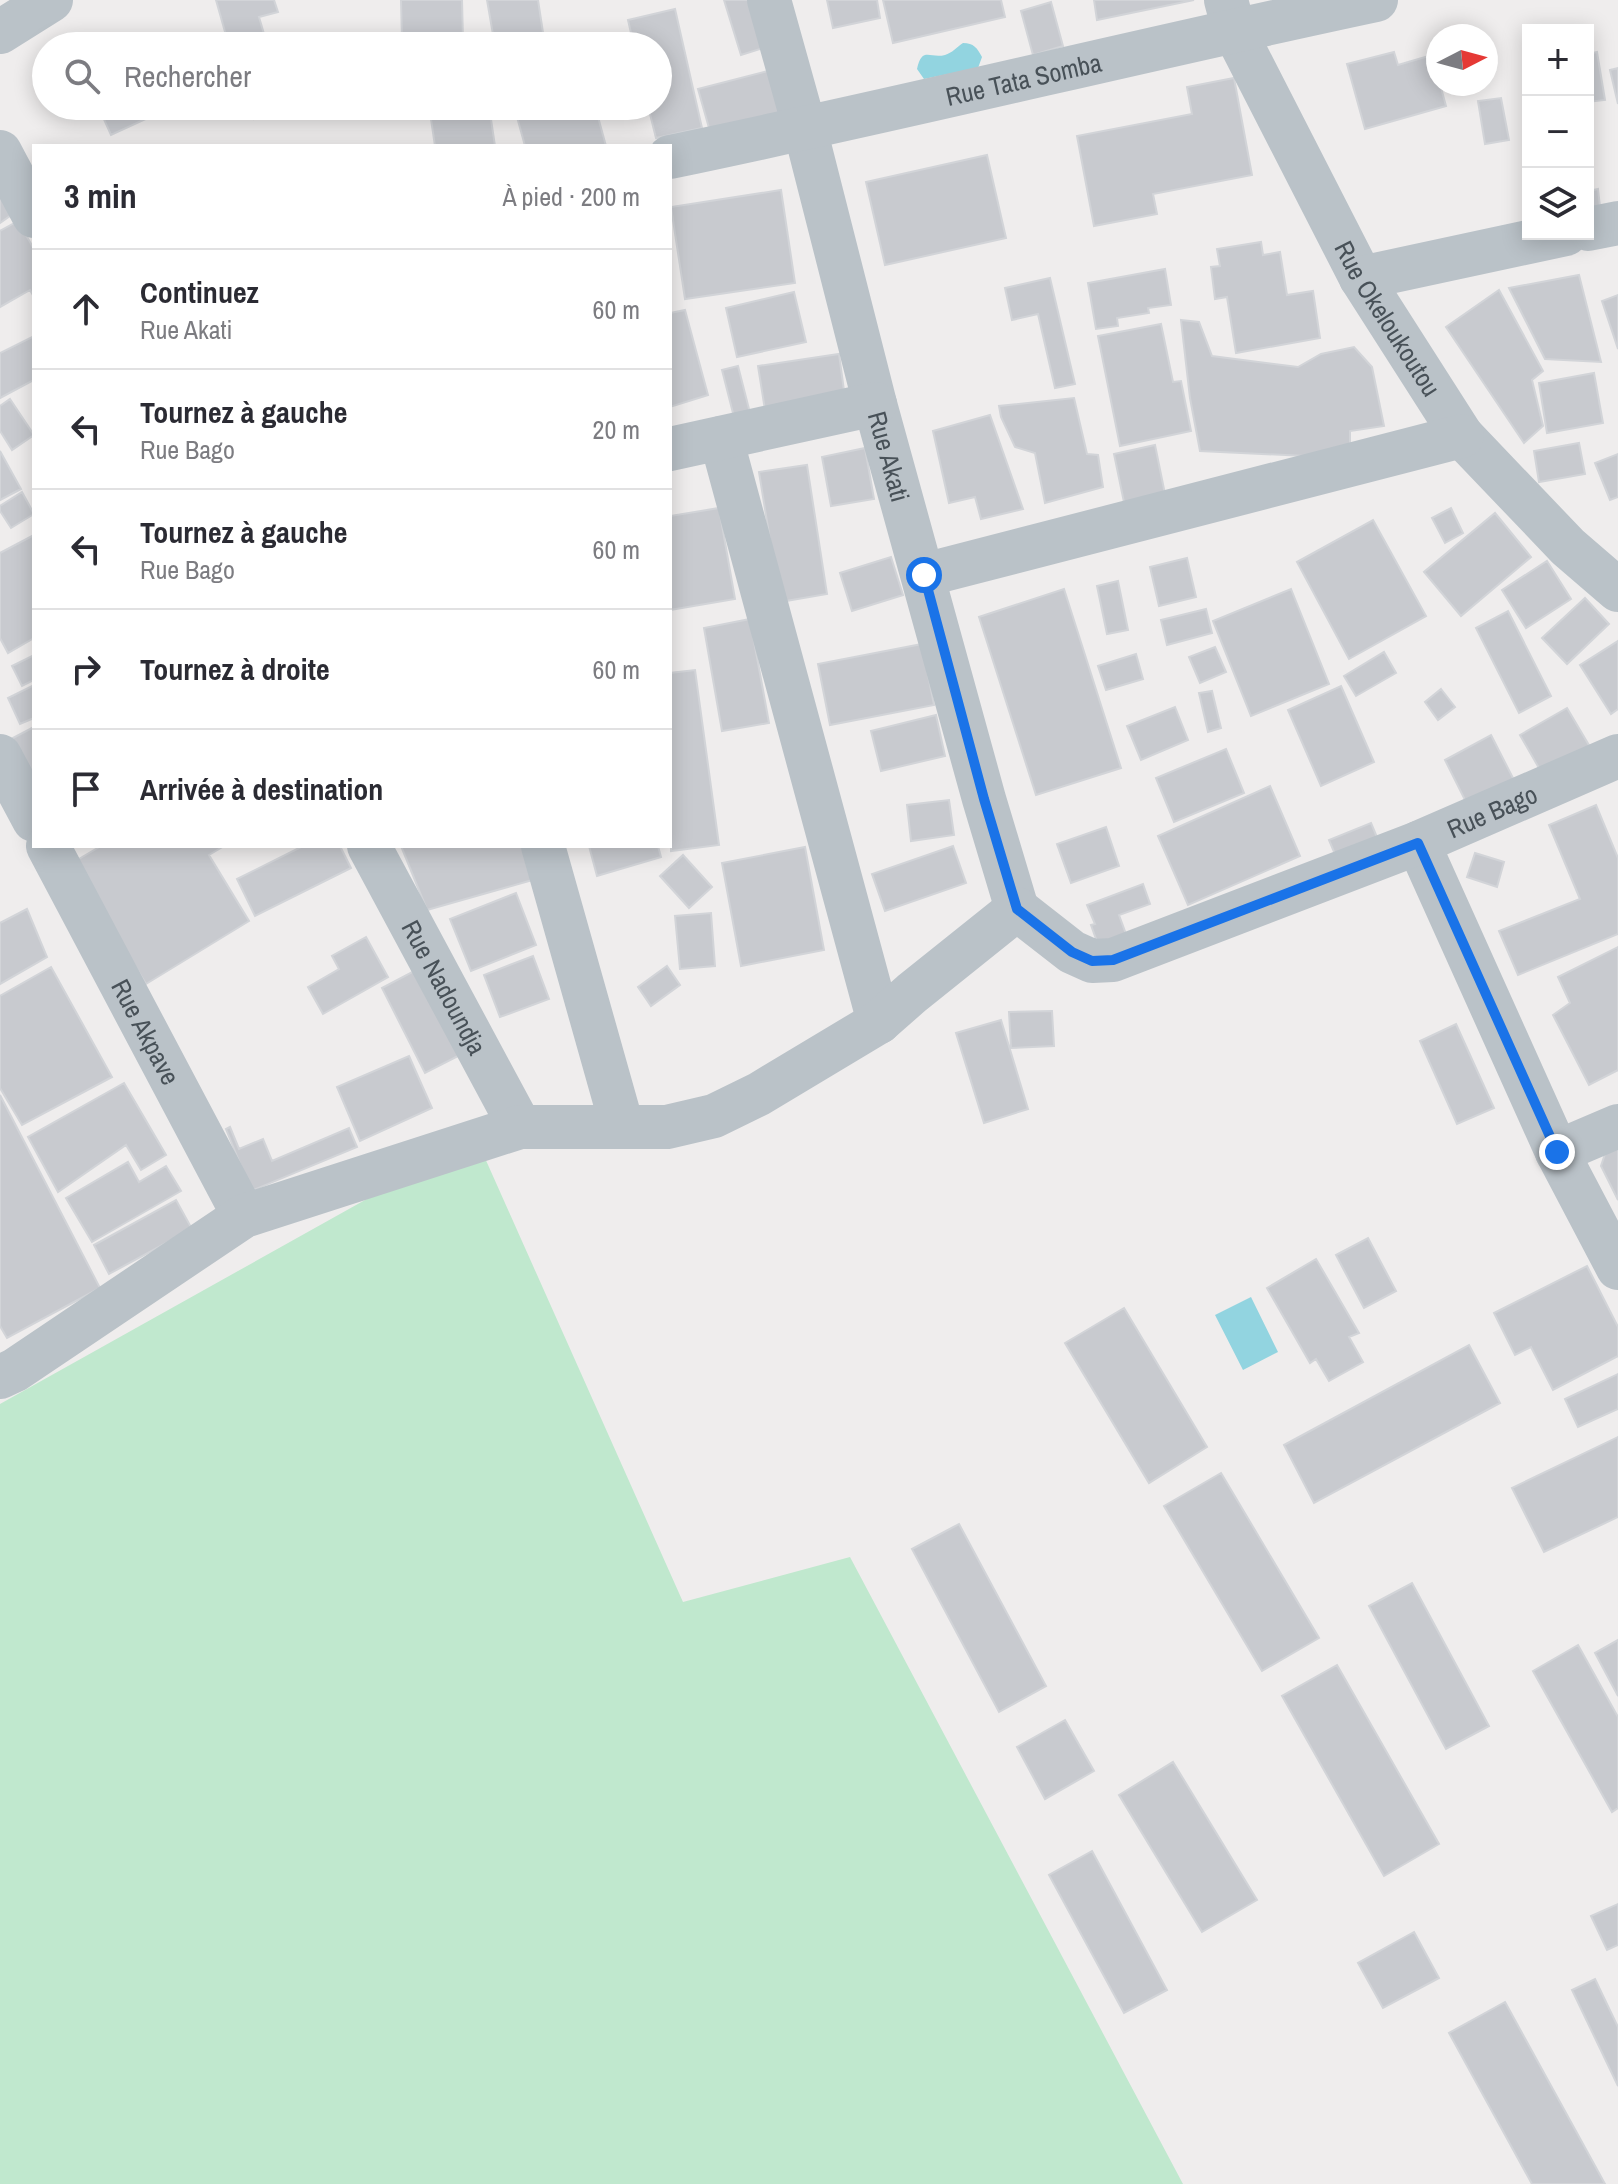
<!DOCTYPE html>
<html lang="fr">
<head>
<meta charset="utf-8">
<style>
  body { margin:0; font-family:"Archivo Narrow",sans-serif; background:#f7f7f7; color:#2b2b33 }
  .controls { position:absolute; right:24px; top:24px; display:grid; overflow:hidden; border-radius:0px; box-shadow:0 4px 20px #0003 }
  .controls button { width:72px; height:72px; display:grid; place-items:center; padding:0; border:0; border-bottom:2px solid #e1e1e2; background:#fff; color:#2b2b33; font:40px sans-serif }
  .compass { position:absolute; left:1426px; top:24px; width:72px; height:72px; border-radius:50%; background:#fff; box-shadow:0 4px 20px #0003; rotate:84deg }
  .stop { position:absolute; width:24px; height:24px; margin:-18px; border:6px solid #1a73e8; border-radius:50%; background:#fff }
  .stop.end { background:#1a73e8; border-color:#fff; box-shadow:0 2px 8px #0008 }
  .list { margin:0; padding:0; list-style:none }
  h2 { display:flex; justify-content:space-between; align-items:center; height:104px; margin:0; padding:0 32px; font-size:34px }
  h2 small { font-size:26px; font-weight:400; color:#7c7c81 }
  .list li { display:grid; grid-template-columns:52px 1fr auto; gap:24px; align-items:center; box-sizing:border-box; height:120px; padding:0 32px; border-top:2px solid #e1e1e2 }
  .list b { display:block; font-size:30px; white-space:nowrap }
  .list p { margin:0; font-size:26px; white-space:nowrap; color:#7c7c81 }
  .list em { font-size:26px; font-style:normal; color:#7c7c81 }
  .icon { flex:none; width:44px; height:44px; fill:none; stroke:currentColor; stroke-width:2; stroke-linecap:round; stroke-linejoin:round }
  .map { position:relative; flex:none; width:1618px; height:2184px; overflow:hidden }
  .search { position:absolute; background:#fff; box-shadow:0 4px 20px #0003; left:32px; top:32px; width:640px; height:88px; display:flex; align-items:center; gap:20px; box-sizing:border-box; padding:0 28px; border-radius:44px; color:#7c7c81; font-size:30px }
  .panel { position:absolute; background:#fff; box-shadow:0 4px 20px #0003; left:32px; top:144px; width:640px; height:704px; border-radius:0px }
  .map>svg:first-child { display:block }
  .green { fill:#c0e8ce }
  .water { fill:#92d4e0 }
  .building { fill:#c8cacf; stroke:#d2d4d8; stroke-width:2 }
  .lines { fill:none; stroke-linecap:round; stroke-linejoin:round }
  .minor { stroke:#bac2c8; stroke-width:44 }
  .route { stroke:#1a73e8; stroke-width:10 }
  .labels { text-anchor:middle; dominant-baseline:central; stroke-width:6; stroke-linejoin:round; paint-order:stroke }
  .street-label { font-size:26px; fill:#485158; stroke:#fff }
</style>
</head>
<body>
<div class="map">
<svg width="1618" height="2184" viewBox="0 0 1618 2184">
  <rect width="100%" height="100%" fill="#efeded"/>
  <path class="green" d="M476 1138 683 1602 850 1557 1183 2184H0V1404Z"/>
  <path class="water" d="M963 43C974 43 977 48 982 57L978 68 924 79 917 69C922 46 930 59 945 55 952 53 957 47 963 43Z
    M1251 1297 1278 1352 1243 1370 1215 1315Z"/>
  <path class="building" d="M216 0H274L278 12 259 17 267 44 229 46Z
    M401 0H462L463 40 402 41Z
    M487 0H538L544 39 495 46Z
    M724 0H760L773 45 741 55Z
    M827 0H877L880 18 833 28Z
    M883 0H1001L1005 17 893 43Z
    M1094 0H1194L1097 20Z
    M1051 2 1063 46 1033 55 1021 11Z
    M675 9 702 128 656 138 648 106H658V46H634L628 20Z
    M1394 52 1398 65 1432 55 1438 76V84H1440L1446 106 1365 129 1347 64Z
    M1597 52 1605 100 1588 102V54Z
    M1618 68V104L1610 70Z
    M768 71 781 116 711 135 698 89Z
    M1234 78 1252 175 1153 194 1157 214 1094 226 1077 136 1192 114 1187 87Z
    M1501 98 1509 140 1485 144 1478 101Z
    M98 106H145L150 117 111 135Z
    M251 106H278L280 113 254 119Z
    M429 106H489L495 146H435Z
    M514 106H595L606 146H525Z
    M987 155 1006 238 885 265 866 182Z
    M0 185 17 211 0 223Z
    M1598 189 1601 215 1588 216V191Z
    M781 190 795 283 685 299 671 207Z
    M18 221 34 249V297L30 290 0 307V231Z
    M1261 242 1263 255 1280 252 1287 295 1313 291 1320 338 1236 353 1227 297 1215 299 1211 267 1220 266 1217 249Z
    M1165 269 1171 305 1148 308 1149 313 1117 318 1118 326 1096 329 1088 283Z
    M1579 275 1601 362 1545 359 1509 288Z
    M1050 278 1075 384 1055 388 1038 314 1012 320 1005 288Z
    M1499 290 1543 371 1532 380 1543 426 1524 443 1446 327Z
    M794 292 806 342 737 357 726 308Z
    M1618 295V349L1602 301Z
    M685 310 708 395 670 407V313Z
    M1181 320 1199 322 1212 356 1298 367 1321 354 1354 347 1372 367 1384 426 1350 431V446L1327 457 1200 451 1190 398Z
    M1161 324 1173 382 1181 381 1191 431 1120 446 1098 336Z
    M34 336V380L0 398V353Z
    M839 354 845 398 765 410 758 366Z
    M738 366 750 413 734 417 722 370Z
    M1594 373 1603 423 1547 433 1539 383Z
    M1074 398 1087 454 1098 455 1103 487 1045 503 1035 453 1015 447 1001 417 999 406Z
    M10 399 34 435 12 450 0 431V406Z
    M990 415 1023 509 981 519 975 497 949 503 933 431Z
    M1579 443 1585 474 1539 482 1534 451Z
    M1155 445 1166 499 1125 507 1114 454Z
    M865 448 874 499 831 506 822 457Z
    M0 451 21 489 0 500Z
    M1618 454V497L1610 500 1595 463Z
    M807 465 827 594 780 602 759 472Z
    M22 492 34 514 11 528 0 511V506Z
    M719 508 735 599 670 610V516Z
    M1451 508 1463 533 1445 543 1432 518Z
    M1495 513 1531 557 1461 616 1424 572Z
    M1373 520 1426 616 1349 659 1297 562Z
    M34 535V638L8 653 0 638V553Z
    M891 557 903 595 852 611 840 573Z
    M1187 558 1196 597 1159 606 1150 567Z
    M1547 561 1571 599 1526 628 1502 590Z
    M1118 581 1128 630 1107 634 1097 586Z
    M1064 589 1121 768 1036 795 979 617Z
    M1291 589 1329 684 1251 716 1213 621Z
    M1585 598 1609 624 1567 664 1542 638Z
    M1206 609 1212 633 1167 645 1161 620Z
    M1508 611 1551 696 1519 713 1476 628Z
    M750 619 769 723 722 731 704 628Z
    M1618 641V709L1611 714 1580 665Z
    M922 644 934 705 830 725 818 664Z
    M1215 647 1226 672 1200 683 1189 657Z
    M1384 652 1396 673 1356 696 1344 676Z
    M1136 654 1143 679 1106 690 1098 666Z
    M34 655V680L22 686 12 666Z
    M695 670 719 845 671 851 670 673Z
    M34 685V718L20 724 8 698Z
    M1341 686 1374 762 1321 786 1288 710Z
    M1441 689 1455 707 1438 720 1425 702Z
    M1212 691 1221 728 1208 732 1199 693Z
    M1175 707 1188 740 1141 760 1127 726Z
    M1567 708 1590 747 1543 775 1520 735Z
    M936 715 945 756 881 771 871 731Z
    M34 727V784L11 739Z
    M1491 735 1515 782 1468 806 1445 760Z
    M1226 749 1244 793 1174 822 1156 778Z
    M1270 786 1300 856 1188 905 1158 836Z
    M949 800 954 835 911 841 907 805Z
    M1596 805 1618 858V934L1518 975 1499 931 1580 899 1549 825Z
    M1371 823 1379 842 1337 859 1329 840Z
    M1106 827 1119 866 1071 883 1057 844Z
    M101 846H224L209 855 249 921 146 984 72 863Z
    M303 846H340L351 868 255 916 237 879Z
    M401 846H526L536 879 427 910Z
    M589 846H658L661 857 597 876Z
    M953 846 966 883 885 911 872 874Z
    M805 847 824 950 741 966 722 863Z
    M1475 853 1504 862 1497 887 1467 877Z
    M683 855 712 887 689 908 660 876Z
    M1143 884 1150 904 1119 915 1130 945 1102 956 1091 925 1095 924 1087 905Z
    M516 893 536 945 471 971 450 919Z
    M27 909 47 957 0 984V923Z
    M711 913 715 966 680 969 675 916Z
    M366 937 388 977 323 1014 308 987 339 969 332 956Z
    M1618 947V1070L1589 1085 1553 1015 1570 1003 1558 977Z
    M533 956 549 999 500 1017 484 975Z
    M667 966 680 985 651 1006 638 987Z
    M51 967 112 1077 22 1125 0 1088V996Z
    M416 970 460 1055 425 1073 382 988Z
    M1052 1011 1054 1046 1011 1048 1009 1012Z
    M1001 1020 1028 1109 984 1123 956 1033Z
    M1456 1024 1494 1108 1457 1124 1420 1041Z
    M409 1056 432 1108 360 1141 337 1087Z
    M124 1083 166 1155 141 1170 126 1145 58 1192 28 1137Z
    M0 1095 100 1288 7 1338 0 1326Z
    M230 1127 239 1149 263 1139 272 1161 349 1128 357 1147 251 1191 226 1129Z
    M1618 1139V1200L1601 1166 1609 1142Z
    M128 1162 139 1182 166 1166 181 1191 92 1242 66 1198Z
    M176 1200 192 1229 109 1274 94 1245Z
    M1368 1238 1396 1291 1364 1308 1336 1255Z
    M1316 1259 1359 1333 1349 1337 1363 1362 1329 1381 1316 1359 1310 1363 1267 1288Z
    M1587 1266 1618 1327V1356L1553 1390 1531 1347 1515 1355 1494 1313Z
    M1124 1308 1207 1447 1149 1483 1065 1343Z
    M1469 1345 1500 1403 1314 1503 1284 1445Z
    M1618 1374V1409L1578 1427 1565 1399Z
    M1618 1437V1517L1544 1552 1512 1488Z
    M1221 1473 1319 1638 1262 1671 1164 1506Z
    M959 1524 1046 1686 999 1712 912 1549Z
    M1412 1583 1489 1726 1446 1749 1369 1606Z
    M1618 1640V1696L1595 1653Z
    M1578 1645 1618 1717V1808L1612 1812 1533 1671Z
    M1337 1665 1439 1844 1384 1876 1282 1696Z
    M1065 1720 1094 1771 1045 1799 1017 1747Z
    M1173 1762 1257 1900 1202 1932 1119 1795Z
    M1092 1851 1167 1990 1124 2013 1049 1875Z
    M1618 1904V1945L1607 1950 1591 1916Z
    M1414 1932 1439 1978 1383 2008 1358 1963Z
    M1595 1979 1618 2027V2086L1572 1990Z
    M1505 2002 1605 2184H1532L1449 2033Z"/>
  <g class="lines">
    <g class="minor">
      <path id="s1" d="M769 0 805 129 875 404 984 799 1017 909"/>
      <path id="s2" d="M1226 0 1234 30 1361 278 1462 436 1568 547 1618 590"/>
      <path d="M0 32 51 0"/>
      <path d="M0 152 34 216"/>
      <path id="s3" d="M670 157C906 108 1140 50 1376 0"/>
      <path d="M1588 229 1618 223"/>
      <path d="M1361 278 1566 234"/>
      <path d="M721 438 879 1022"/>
      <path d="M670 449 875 404"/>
      <path d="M924 575 1462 436"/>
      <path d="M0 756 34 820"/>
      <path d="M1418 843 1557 1152 1618 1268"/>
      <path id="s4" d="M48 846 244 1216"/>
      <path id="s5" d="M369 846 520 1127"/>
      <path d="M543 846 622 1126"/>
      <path id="s6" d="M1017 909 1072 952 1092 961 1113 960 1418 843 1618 756"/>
      <path d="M1557 1152 1618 1126"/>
      <path d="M0 1377 15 1370 244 1216 520 1127H667L714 1116 759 1094 879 1022 912 993 1017 909"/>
    </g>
  </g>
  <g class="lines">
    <path class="route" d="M924 575 984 799 1017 909 1072 952 1092 961 1113 960 1418 843 1557 1152"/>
  </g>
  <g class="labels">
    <g class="street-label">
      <text stroke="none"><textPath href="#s3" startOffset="362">Rue Tata Somba</textPath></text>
      <text stroke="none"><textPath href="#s2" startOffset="358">Rue Okeloukoutou</textPath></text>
      <text stroke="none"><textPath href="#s1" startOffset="472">Rue Akati</textPath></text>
      <text stroke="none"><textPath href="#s6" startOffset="520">Rue Bago</textPath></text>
      <text stroke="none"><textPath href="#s5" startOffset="160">Rue Nadoundja</textPath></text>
      <text stroke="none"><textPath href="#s4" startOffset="210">Rue Akpave</textPath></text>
    </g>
  </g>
</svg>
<div class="controls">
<button>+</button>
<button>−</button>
<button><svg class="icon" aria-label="layers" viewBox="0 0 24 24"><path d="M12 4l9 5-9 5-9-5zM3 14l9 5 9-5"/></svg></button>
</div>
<svg class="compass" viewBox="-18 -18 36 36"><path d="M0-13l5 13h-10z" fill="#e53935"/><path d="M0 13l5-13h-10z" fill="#7c7c81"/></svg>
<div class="stop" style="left:924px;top:575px"></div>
<div class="stop end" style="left:1557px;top:1152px"></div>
<div class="search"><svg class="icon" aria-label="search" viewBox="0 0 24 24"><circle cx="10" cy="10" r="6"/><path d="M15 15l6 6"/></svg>Rechercher</div>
<section class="panel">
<h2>3 min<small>À pied · 200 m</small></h2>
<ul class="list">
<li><svg class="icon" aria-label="ahead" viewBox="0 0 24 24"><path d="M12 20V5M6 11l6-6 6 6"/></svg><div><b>Continuez</b><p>Rue Akati</p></div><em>60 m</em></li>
<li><svg class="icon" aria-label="left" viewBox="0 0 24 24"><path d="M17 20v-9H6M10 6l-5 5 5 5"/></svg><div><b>Tournez à gauche</b><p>Rue Bago</p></div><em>20 m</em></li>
<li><svg class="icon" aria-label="left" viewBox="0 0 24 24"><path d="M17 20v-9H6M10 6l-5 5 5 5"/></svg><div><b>Tournez à gauche</b><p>Rue Bago</p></div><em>60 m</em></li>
<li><svg class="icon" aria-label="right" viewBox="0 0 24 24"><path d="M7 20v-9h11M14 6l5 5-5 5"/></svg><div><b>Tournez à droite</b></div><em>60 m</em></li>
<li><svg class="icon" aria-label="arrive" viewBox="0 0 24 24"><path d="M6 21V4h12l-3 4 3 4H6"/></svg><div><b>Arrivée à destination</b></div></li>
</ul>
</section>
</div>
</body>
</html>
